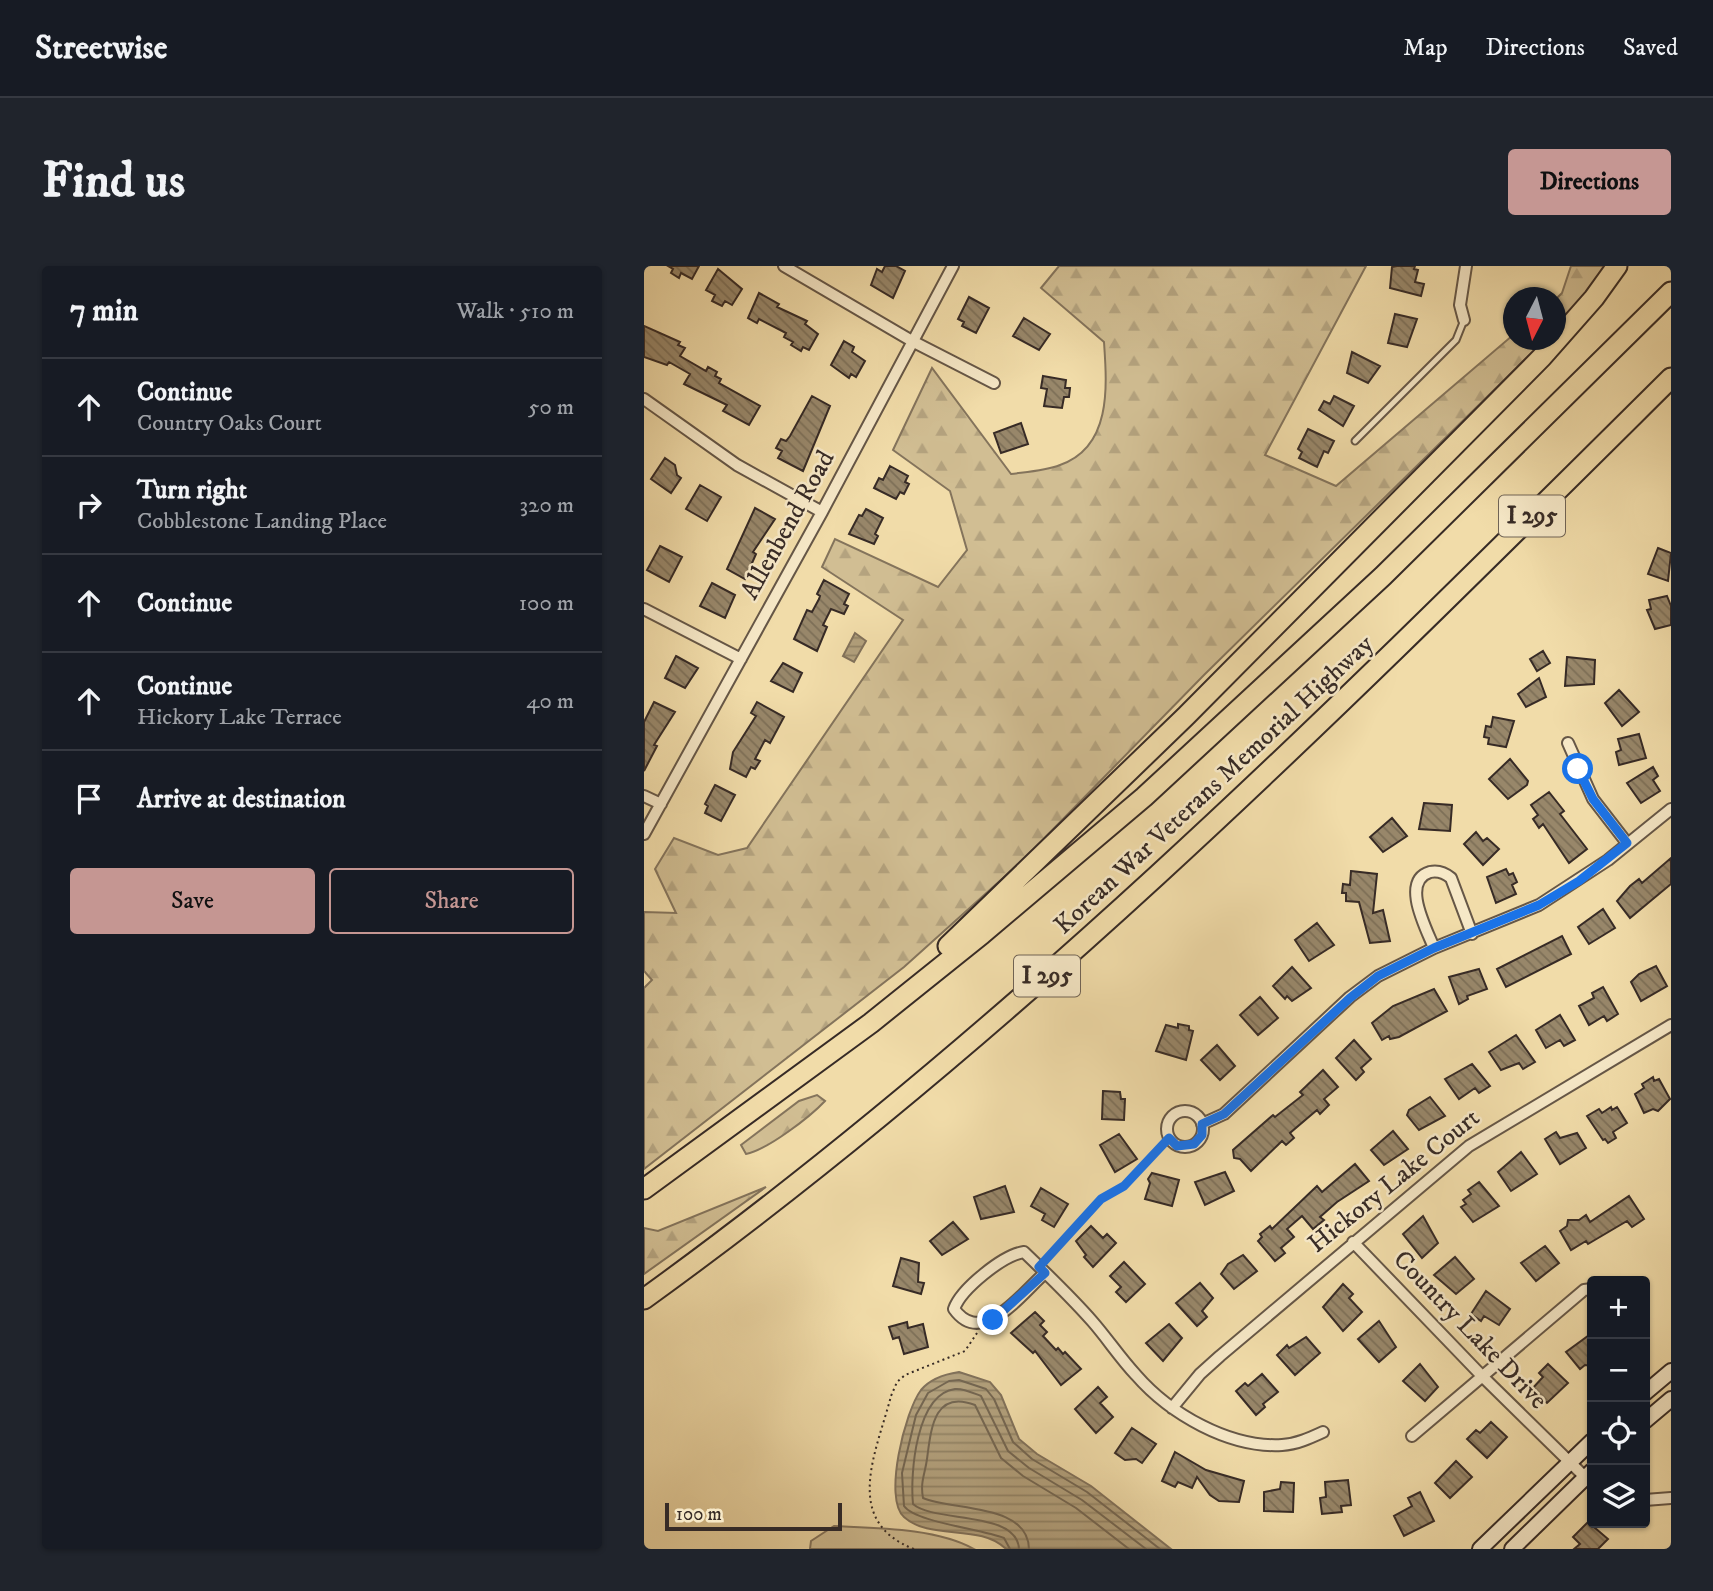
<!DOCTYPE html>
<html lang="en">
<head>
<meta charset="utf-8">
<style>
  body { margin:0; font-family:"IM FELL DW Pica",serif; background:#20242c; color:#f1f3f6 }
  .controls { position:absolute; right:21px; bottom:21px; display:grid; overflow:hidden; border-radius:7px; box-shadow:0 2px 5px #0004 }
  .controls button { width:63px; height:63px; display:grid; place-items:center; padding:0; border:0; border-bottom:2px solid #363941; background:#171b24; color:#f1f3f6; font:35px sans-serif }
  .compass { position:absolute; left:859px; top:21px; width:63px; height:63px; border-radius:50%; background:#171b24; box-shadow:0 2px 5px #0004; rotate:186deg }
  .scale { position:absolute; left:21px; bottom:18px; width:177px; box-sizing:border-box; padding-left:7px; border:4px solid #372b26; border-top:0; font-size:19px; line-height:24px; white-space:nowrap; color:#372b26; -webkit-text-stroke:5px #f6e8c7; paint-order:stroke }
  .stop { position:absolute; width:21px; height:21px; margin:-16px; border:5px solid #1a73e8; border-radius:50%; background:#fff }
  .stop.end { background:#1a73e8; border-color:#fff; box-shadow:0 2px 7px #0008 }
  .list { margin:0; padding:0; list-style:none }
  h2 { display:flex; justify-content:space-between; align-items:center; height:91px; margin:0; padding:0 28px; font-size:30px }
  h2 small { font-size:23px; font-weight:400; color:#9ea1a6 }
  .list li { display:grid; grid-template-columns:46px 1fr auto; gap:21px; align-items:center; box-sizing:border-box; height:98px; padding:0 28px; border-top:2px solid #363941 }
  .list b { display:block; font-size:26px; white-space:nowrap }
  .list p { margin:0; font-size:23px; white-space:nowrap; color:#9ea1a6 }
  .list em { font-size:23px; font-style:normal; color:#9ea1a6 }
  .actions { display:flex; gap:14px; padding:21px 28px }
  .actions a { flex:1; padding:16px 0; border:2px solid #c59692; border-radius:7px; text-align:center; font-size:24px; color:#c59692 }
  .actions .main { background:#c59692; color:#111 }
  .icon { flex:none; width:38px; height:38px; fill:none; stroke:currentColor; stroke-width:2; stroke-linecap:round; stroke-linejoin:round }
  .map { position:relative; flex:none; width:1027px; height:1283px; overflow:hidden; border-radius:7px }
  header { display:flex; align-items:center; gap:42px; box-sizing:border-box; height:98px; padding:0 35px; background:#171b24; border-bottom:2px solid #363941 }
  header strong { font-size:33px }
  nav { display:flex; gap:38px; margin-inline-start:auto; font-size:24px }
  .intro { display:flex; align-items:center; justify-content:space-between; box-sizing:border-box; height:168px; padding:0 42px }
  h1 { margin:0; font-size:49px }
  .button { padding:18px 32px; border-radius:7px; background:#c59692; color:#111; font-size:24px; font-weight:700 }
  main { display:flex; gap:42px; padding:0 42px }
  aside { flex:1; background:#171b24; border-radius:7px; box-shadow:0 2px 5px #0004 }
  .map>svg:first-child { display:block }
  .forest { fill:url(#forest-firs); stroke:#84745c; stroke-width:2 }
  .green { fill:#d1be93; stroke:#84745c; stroke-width:2 }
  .water { fill:url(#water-rules); stroke:#81715a; stroke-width:2 }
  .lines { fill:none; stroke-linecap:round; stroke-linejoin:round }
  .shore { stroke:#746651; stroke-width:2 }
  .building { fill:url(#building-back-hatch); stroke:#372b26; stroke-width:2 }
  .lane-casing { stroke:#665747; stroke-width:9 }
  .street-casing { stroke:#665747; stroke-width:14 }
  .secondary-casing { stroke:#372b26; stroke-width:18 }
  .highway-casing { stroke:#372b26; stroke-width:23 }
  .path { stroke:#372b26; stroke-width:2; stroke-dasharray:2 3.5; stroke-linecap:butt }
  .lane { stroke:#f6e8c7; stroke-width:5 }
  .street { stroke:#f6e8c7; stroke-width:10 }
  .secondary { stroke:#f6e8c7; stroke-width:14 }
  .highway { stroke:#f1dca9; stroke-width:19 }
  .route { stroke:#1a73e8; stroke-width:9 }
  .labels { text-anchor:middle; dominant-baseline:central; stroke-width:5; stroke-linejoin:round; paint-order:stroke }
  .shield { fill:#f6e8c7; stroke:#706456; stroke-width:2 }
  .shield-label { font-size:24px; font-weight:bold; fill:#372b26 }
  .street-label { font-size:26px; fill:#372b26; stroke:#f6e8c7 }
</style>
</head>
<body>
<header>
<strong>Streetwise</strong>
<nav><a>Map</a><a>Directions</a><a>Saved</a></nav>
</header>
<div class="intro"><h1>Find us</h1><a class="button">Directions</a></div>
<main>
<aside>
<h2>7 min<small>Walk · 510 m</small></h2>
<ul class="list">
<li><svg class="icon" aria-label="ahead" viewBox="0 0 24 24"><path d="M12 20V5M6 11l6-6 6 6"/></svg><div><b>Continue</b><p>Country Oaks Court</p></div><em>50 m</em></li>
<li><svg class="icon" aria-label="right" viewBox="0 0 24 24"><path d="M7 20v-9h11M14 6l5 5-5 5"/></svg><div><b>Turn right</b><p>Cobblestone Landing Place</p></div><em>320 m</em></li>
<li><svg class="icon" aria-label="ahead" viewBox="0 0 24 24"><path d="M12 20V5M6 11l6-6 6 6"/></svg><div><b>Continue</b></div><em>100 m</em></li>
<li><svg class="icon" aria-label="ahead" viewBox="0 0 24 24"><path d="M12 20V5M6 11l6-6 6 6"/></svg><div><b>Continue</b><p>Hickory Lake Terrace</p></div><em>40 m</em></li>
<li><svg class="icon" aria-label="arrive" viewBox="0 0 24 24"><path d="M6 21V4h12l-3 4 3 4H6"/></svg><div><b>Arrive at destination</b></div></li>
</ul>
<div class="actions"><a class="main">Save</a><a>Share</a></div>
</aside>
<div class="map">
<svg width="1027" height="1283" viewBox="0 0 1027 1283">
  <defs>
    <pattern id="forest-firs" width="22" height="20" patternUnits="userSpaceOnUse" patternTransform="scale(1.75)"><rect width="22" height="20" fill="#d1be93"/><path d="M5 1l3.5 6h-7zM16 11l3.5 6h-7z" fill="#b4a37f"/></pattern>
    <pattern id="water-rules" width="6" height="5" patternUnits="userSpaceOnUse" patternTransform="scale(1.75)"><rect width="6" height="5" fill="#b2a07c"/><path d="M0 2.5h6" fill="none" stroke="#928365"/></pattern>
    <pattern id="building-back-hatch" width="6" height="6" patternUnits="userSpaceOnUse" patternTransform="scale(1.75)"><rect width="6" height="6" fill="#98876a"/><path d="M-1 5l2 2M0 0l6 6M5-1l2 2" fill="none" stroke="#7d6f57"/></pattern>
  </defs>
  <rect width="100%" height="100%" fill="#f1dca9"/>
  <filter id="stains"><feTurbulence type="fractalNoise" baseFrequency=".00286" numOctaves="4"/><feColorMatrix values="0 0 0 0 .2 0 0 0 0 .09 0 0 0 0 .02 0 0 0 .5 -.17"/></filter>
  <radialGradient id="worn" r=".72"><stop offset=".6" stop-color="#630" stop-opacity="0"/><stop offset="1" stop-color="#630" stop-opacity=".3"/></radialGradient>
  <path class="forest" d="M415 0H722L621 189 692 220 869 69 870 74H901L560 409 378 595 260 701 0 903V722L8 714 0 705V646L32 647 11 603 30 572 74 589 103 582 259 354 178 301 191 273 294 321 323 284 306 225 249 184 288 102 367 208C382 206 401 205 416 199 468 181 463 120 460 76L397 22Z
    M927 0H963L935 41 912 63V33L918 27Z
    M173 829 181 835C166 851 123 884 102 888L97 879 155 835Z
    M122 921 0 1008V962L14 965Z"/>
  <path class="green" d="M190 1260C232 1262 293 1262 330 1283H166L167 1275Z"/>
  <path class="water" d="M211 367 222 375 210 396 199 390Z
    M315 1106 346 1116 357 1129 375 1173 393 1188 447 1220 527 1283H362C336 1257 286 1275 260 1251 239 1233 261 1145 277 1124 286 1113 302 1108 315 1106Z"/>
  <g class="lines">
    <path class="shore" d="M366 1283 360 1272C337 1263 271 1256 260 1240L258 1207 272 1149 284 1127 305 1115 315 1114 342 1123 350 1133 369 1176 388 1193 443 1226 516 1283
      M375 1283C373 1244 290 1257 269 1238 266 1208 272 1128 311 1123 319 1122 329 1127 337 1130L364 1185 385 1202 438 1234 502 1283
      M385 1283C384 1237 309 1245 279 1232 276 1216 281 1208 283 1193 287 1163 290 1123 331 1139L357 1192 379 1210 432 1242 485 1283"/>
  </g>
  <path class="building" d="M24 0H55L48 13 37 7 35 12 27 7 29 3Z
    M241 0H252L261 5 249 32 227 19 233 3 238 6Z
    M753 0H771L770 3 774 4 771 16 780 18 777 30 746 22 748 1Z
    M74 3 98 23 88 39 81 35 78 40 68 35 71 29 62 24Z
    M115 27 135 38 133 41 163 55 161 58 174 68 165 84 159 81 157 85 147 79 149 76 140 71 142 67 115 53 113 57 104 52Z
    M325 31 345 42 332 67 318 60 320 56 314 53Z
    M751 48 773 53 763 81 744 77Z
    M380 52 406 68 395 84 369 70Z
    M0 60 36 76 34 79 41 82 36 90 62 105 64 101 73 106 71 110 77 113 75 117 116 140 105 159 79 145 83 139 40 118 46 108 25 96 23 99 0 91Z
    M200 75 210 81 208 86 221 95 212 111 207 108 205 112 187 99Z
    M708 86 736 100 724 117 703 107Z
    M399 110 422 114 421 122H426L425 131H420L418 142 400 140 403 123 397 122Z
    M168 130 186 140 159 205 134 192 138 185 132 182 137 173 142 175 146 170Z
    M690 130 710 140 699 160 675 144 680 135 686 138Z
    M377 157 384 178 357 187 350 167Z
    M664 163 690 175 684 187 680 185 673 201 655 192 658 186 654 183Z
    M21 192 31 199 33 209 37 212 27 227 7 213Z
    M246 200 264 210 261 216 265 218 260 228 256 226 252 233 230 222 235 212 239 214Z
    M56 219 77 231 63 255 42 243Z
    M111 242 131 253 109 286 112 288 101 313 83 303Z
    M222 243 239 252 231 268 234 270 230 278 205 268 215 249 218 250Z
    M16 280 38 291 25 316 3 304Z
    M1014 282 1027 287 1024 315 1004 308Z
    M180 314 205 328 200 338 204 340 200 348 187 343 179 359 183 361 173 385 150 373 163 344 168 346 175 333 176 330 173 328Z
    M68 317 91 329 81 352 56 340Z
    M1023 330 1027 340V359L1011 363 1003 344 1007 343 1005 334Z
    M899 385 906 397 893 405 886 393Z
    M32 390 54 402 41 422 21 412Z
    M923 391 951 394 950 418 921 420Z
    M139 397 158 407 149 426 127 415Z
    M895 412 902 431 882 441 874 428Z
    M975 424 995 446 978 460 961 437Z
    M10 436 31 446 10 479 13 480 0 505V456Z
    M113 436 140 451 126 477 121 474 111 493 116 495 111 503 107 501 102 511 86 503 89 486 112 450 107 447Z
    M849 451 870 455 862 481 844 478 845 472 840 471 842 460 847 461Z
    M995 468 1002 492 975 499 972 486 977 484 974 473Z
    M866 493 884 515 883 519 864 533 845 513Z
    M1009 501 1014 510 1009 514 1016 525 997 537 983 517Z
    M71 519 91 529 77 555 61 547 64 540 61 538Z
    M905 526 920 545 916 548 943 583 925 597 899 558 895 562 889 553 894 549 887 539Z
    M780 537 808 539 806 565 775 563Z
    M748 552 763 570 739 586 726 571Z
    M832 566 839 575 843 572 855 583 839 599 820 578Z
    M1027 592V618L986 652 973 635 986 620 995 613 998 617Z
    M862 603 865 609 869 607 873 616 868 619 872 628 852 637 843 611Z
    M707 605 733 608 729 647 739 644 746 675 726 677 715 636 702 635V627H698L699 618 706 619Z
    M959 643 971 662 945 678 934 661Z
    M673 657 690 679 665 695 651 674Z
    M918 670 927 688 862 721 853 703Z
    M1012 700 1023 720 997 735 987 716 995 708Z
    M648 701 667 722 648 735 643 730 641 733 629 720Z
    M835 703 843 723 823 730 824 733 815 738 805 711Z
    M959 721 974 748 963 755 960 750 945 759 935 740 950 732 948 727Z
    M790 723 803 745 755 771 746 773 745 770 738 774 728 757 749 740Z
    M616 731 634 752 614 769 596 749Z
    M916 749 931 774 920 780 916 774 902 782 892 764Z
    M534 758 545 760V764L549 765 542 794 512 785 522 759 534 762Z
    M872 769 891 796 879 803 875 797 857 804 845 786Z
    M710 774 727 793 717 802 720 806 712 814 692 792Z
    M573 779 591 800 576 814 557 794Z
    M828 798 846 820 835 827 831 822 815 833 801 813Z
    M679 804 694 821 680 833 685 839 676 848 673 844 646 867 650 872 642 879 638 875 607 905 596 893 590 892 589 884 629 849 631 851 659 829 656 826Z
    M1009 811 1010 815 1015 813 1026 833 1014 845 1009 843 1000 847 991 828 1000 822 998 818Z
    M459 825 476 826 477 833H481L480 854 458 853Z
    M786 831 801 850 775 864 763 849 765 844Z
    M967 841 968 844 973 841 983 857 969 866 972 872 964 877 961 873 959 874 943 850 955 843 958 847Z
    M749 865 764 883 740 899 727 884Z
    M912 866 916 872 933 867 942 882 916 898 901 873Z
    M475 868 493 893 471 906 456 879Z
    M877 886 893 908 867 925 854 906Z
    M711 898 725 915 693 936 676 951 680 954 669 963 658 950 643 963 650 971 637 982 641 987 631 995 614 975 618 971 616 968 626 960 628 963 673 920 678 926Z
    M581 906 590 925 561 939 551 916Z
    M508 907 535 914 528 940 501 933 506 917 504 913Z
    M835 916 855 940 829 956 817 941 822 938 819 934 827 928 824 924Z
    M361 920 370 946 337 953 330 931Z
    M397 922 424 938 410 961 398 954 401 948 387 940Z
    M985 930 1000 953 988 961 983 955 944 978 942 975 927 984 916 965 923 960 924 954H935L942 949 946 956Z
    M779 950 794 977 778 992 759 968Z
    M309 956 324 973 298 989 286 975Z
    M447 960 459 972 463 968 472 977 449 1001 440 991 442 989 432 975Z
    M901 980 915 997 892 1015 877 997Z
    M599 989 613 1005 590 1023 577 1008 584 998Z
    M811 991 830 1013 812 1028 790 1009Z
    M257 992 275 997 274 1016 280 1017 277 1028 249 1020Z
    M480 996 501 1018 482 1036 472 1026 477 1021 466 1010Z
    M556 1017 569 1032 558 1045 563 1051 553 1060 532 1037Z
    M699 1018 709 1028 705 1032 718 1046 699 1065 679 1041Z
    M842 1025 866 1043 855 1059 840 1050 837 1055 827 1048Z
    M391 1046 400 1055 396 1059 403 1066 399 1070 412 1084 414 1082 419 1088 421 1086 437 1103 417 1119 391 1085 389 1087 367 1067Z
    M735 1055 752 1081 735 1096 714 1073Z
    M263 1056 264 1062 279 1058 284 1081 260 1088 255 1071 249 1073 245 1061Z
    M525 1058 538 1072 519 1095 502 1077Z
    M948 1067V1100L941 1099 936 1103 922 1086Z
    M662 1071 676 1087 651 1109 633 1089 643 1079 645 1082Z
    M776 1098 794 1121 781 1135 759 1115Z
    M904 1098 924 1117 903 1137 888 1123 899 1111 895 1107Z
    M618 1108 634 1126 619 1138 621 1141 612 1149 592 1125 601 1117 604 1120Z
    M454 1121 463 1131 456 1137 469 1151 452 1167 431 1143Z
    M847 1156 863 1171 843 1192 823 1173 832 1164 836 1167Z
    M488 1162 512 1178 498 1197 492 1193 481 1194 471 1187Z
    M531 1186 562 1204 600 1215 595 1236 575 1235 566 1229 553 1211 548 1222 534 1216 531 1221 518 1215Z
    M812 1195 828 1211 806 1232 791 1217Z
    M704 1214 707 1239 697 1240 698 1246 678 1248 676 1232 682 1231 681 1216Z
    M637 1216 650 1217 649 1246 620 1245V1226L636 1223Z
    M776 1226 790 1255 760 1270 750 1250 768 1240 764 1232Z
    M944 1256 964 1273 954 1283H930L936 1278 929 1271Z"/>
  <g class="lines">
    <defs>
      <path id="lane" d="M711 175 812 74 820 54"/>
      <path id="street" d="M140 0 268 75 350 117
        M820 54 816 39 822 0
        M0 133 93 199 178 246
        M0 343 97 393
        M924 477 949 533 983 577
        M0 530 17 538
        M0 568 178 246 309 0
        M790 682C783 664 756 615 786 606 795 604 801 607 807 612L828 668
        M523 863a18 18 0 1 1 36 0a18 18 0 1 1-36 0Z
        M558 858 580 848 706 731 734 710 790 682 895 639 964 594 1027 543
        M709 976 838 1110 942 1212
        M401 1007C377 1028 338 1082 310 1043 317 1023 359 989 380 986 403 1008 426 1030 448 1055 463 1072 476 1092 492 1109 526 1148 585 1182 638 1179 653 1178 666 1172 679 1166
        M528 1142 556 1108 576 1090 825 880 1027 759
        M768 1170 940 1024 948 1023
        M1001 1234 1027 1232"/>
      <path id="secondary" d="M1001 1127 1027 1105
        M1001 1155 1027 1133
        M836 1283 948 1175
        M868 1283 948 1205"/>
      <path id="highway" d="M304 680 542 450 898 91 950 32 973 0
        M0 923 227 757 338 668 500 531 739 310 1027 26
        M0 1033C374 763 700 436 1027 112"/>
    </defs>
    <use href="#lane" class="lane-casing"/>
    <use href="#street" class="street-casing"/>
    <use href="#secondary" class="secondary-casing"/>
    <use href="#highway" class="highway-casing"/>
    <path class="path" d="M402 993 457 933 480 920 525 872
      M270 1283C197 1255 233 1185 247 1130L253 1116 261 1109 321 1085 333 1067"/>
    <use href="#lane" class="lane"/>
    <use href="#street" class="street"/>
    <use href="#secondary" class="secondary"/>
    <use href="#highway" class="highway"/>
  </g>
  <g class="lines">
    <path class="route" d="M349 1054 401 1007 395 1001 457 933 480 920 525 872 533 880 550 878 558 869V858L580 848 706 732 734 710 790 682 895 639 935 615 983 577 949 533 934 503"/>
  </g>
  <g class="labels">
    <g class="shield">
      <rect x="855" y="229.5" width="66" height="41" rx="5"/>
      <rect x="370" y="689.5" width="66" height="41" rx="5"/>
    </g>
    <g class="shield-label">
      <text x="888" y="250">I 295</text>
      <text x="403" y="710">I 295</text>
    </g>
    <g class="street-label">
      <text transform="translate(144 259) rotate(-61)">Allenbend Road</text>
      <text transform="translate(570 519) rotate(-43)">Korean War Veterans Memorial Highway</text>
      <text transform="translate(750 915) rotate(-39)">Hickory Lake Court</text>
      <text transform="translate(826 1064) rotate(46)">Country Lake Drive</text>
    </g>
  </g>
  <rect width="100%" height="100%" filter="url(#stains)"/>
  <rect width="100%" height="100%" fill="url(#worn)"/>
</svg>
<div class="controls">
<button>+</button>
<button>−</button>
<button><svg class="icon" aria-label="locate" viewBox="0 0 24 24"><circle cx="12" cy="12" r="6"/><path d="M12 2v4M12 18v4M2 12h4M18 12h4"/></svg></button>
<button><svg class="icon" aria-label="layers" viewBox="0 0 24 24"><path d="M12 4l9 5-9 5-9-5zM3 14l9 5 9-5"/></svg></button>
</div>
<svg class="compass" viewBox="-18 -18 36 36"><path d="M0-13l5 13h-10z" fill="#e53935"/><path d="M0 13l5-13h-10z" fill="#9ea1a6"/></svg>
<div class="scale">100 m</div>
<div class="stop" style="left:934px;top:503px"></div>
<div class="stop end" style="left:349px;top:1054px"></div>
</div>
</main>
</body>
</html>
